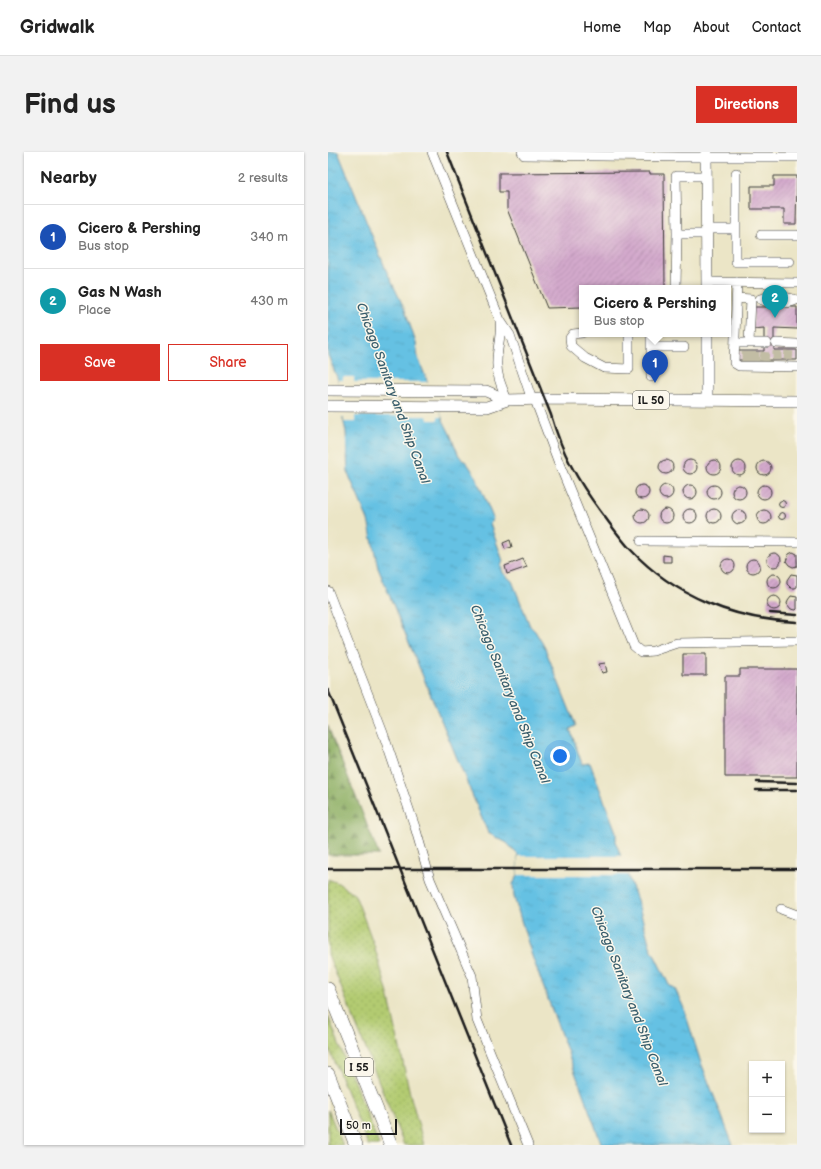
<!DOCTYPE html>
<html lang="en">
<head>
<meta charset="utf-8">
<style>
  body { margin:0; font-family:"Balsamiq Sans",sans-serif; background:#f2f2f2; color:#222 }
  .controls { position:absolute; right:12px; bottom:12px; display:grid; overflow:hidden; border-radius:0px; box-shadow:0 1px 3px #0004 }
  .controls button { width:36px; height:36px; display:grid; place-items:center; padding:0; border:0; border-bottom:1px solid #e0e0e0; background:#fff; color:#222; font:20px sans-serif }
  .scale { position:absolute; left:12px; bottom:10px; width:57px; box-sizing:border-box; padding-left:4px; border:2px solid #1c1c1c; border-top:0; font-size:11px; line-height:14px; white-space:nowrap; color:#1c1c1c; -webkit-text-stroke:3px #fbf7ec; paint-order:stroke }
  .you { position:absolute; left:232px; top:604px; width:14px; height:14px; margin:-10px; border:3px solid #fff; border-radius:50%; background:#1a73e8; box-shadow:0 0 0 6px #1a73e833 }
  .badge { display:grid; place-items:center; width:26px; height:26px; border-radius:50%; background:#d93025; color:#fff; font-size:13px; font-weight:700 }
  .pin { position:absolute; translate:-50% -33px; filter:drop-shadow(0 1px 2px #0008) }
  .pin::after { content:''; position:absolute; top:21px; width:14px; height:12px; background:inherit; clip-path:polygon(0 0,100% 0,50% 100%) }
  .popup { position:absolute; left:251px; top:133px; width:152px; height:52px; box-sizing:border-box; display:grid; place-content:center; border-radius:0px; background:#fff; filter:drop-shadow(0 1px 3px #0005); font-size:13px; white-space:nowrap; color:#767676 }
  .popup b { font-size:15px; color:#222 }
  .popup::after { content:''; position:absolute; left:50%; top:100%; margin-left:-8px; border:8px solid transparent; border-top-color:#fff }
  .list { margin:0; padding:0; list-style:none }
  h2 { display:flex; justify-content:space-between; align-items:center; height:52px; margin:0; padding:0 16px; font-size:17px }
  h2 small { font-size:13px; font-weight:400; color:#767676 }
  .list li { display:grid; grid-template-columns:26px 1fr auto; gap:12px; align-items:center; box-sizing:border-box; height:64px; padding:0 16px; border-top:1px solid #e0e0e0 }
  .list b { display:block; font-size:15px; white-space:nowrap }
  .list p { margin:0; font-size:13px; white-space:nowrap; color:#767676 }
  .list em { font-size:13px; font-style:normal; color:#767676 }
  .actions { display:flex; gap:8px; padding:12px 16px }
  .actions a { flex:1; padding:9px 0; border:1px solid #d93025; border-radius:0px; text-align:center; font-size:14px; color:#d93025 }
  .actions .main { background:#d93025; color:#fff }
  .map { position:relative; flex:none; width:469px; height:993px; overflow:hidden; border-radius:0px }
  header { display:flex; align-items:center; gap:24px; box-sizing:border-box; height:56px; padding:0 20px; background:#fff; border-bottom:1px solid #e0e0e0 }
  header strong { font-size:19px }
  nav { display:flex; gap:22px; margin-inline-start:auto; font-size:14px }
  .intro { display:flex; align-items:center; justify-content:space-between; box-sizing:border-box; height:96px; padding:0 24px }
  h1 { margin:0; font-size:28px }
  .button { padding:10px 18px; border-radius:0px; background:#d93025; color:#fff; font-size:14px; font-weight:700 }
  main { display:flex; gap:24px; padding:0 24px }
  aside { flex:1; background:#fff; border-radius:0px; box-shadow:0 1px 3px #0004 }
  .map>svg:first-child { display:block }
  .grass { fill:url(#grass-dots); stroke:#677446 }
  .forest { fill:url(#forest-firs); stroke:#546640 }
  .water { fill:url(#water-ripples); stroke:#406e80; fill-rule:evenodd }
  .pier { fill:#ebe5c6 }
  .building { fill:url(#building-hatch) }
  .lines { fill:none; stroke-linecap:round; stroke-linejoin:round }
  .minor-tunnel { stroke:#c2bda4; stroke-width:9; stroke-dasharray:9 4.5; stroke-linecap:butt }
  .minor-casing { stroke:#3b3a36; stroke-width:10 }
  .major-casing { stroke:#3b3a36; stroke-width:12 }
  .highway-casing { stroke:#3b3a36; stroke-width:14 }
  .minor { stroke:#fff; stroke-width:9 }
  .major { stroke:#fff; stroke-width:11 }
  .highway { stroke:#fff; stroke-width:13 }
  .rail { stroke:#1c1c1c; stroke-width:2.5 }
  .labels { text-anchor:middle; dominant-baseline:central; stroke-width:3; stroke-linejoin:round; paint-order:stroke }
  .shield { fill:#fbf7ec; stroke:#5f5e5a; stroke-width:1 }
  .shield-label { font-size:11px; font-weight:bold; fill:#1c1c1c }
  .water-label { font-size:13px; font-style:italic; fill:#395e6c; stroke:#fbf7ec }
</style>
</head>
<body>
<header>
<strong>Gridwalk</strong>
<nav><a>Home</a><a>Map</a><a>About</a><a>Contact</a></nav>
</header>
<div class="intro"><h1>Find us</h1><a class="button">Directions</a></div>
<main>
<aside>
<h2>Nearby<small>2 results</small></h2>
<ul class="list">
<li><span class="badge" style="background:#1a4fb4">1</span><div><b>Cicero &amp; Pershing</b><p>Bus stop</p></div><em>340 m</em></li>
<li><span class="badge" style="background:#0f9aa8">2</span><div><b>Gas N Wash</b><p>Place</p></div><em>430 m</em></li>
</ul>
<div class="actions"><a class="main">Save</a><a>Share</a></div>
</aside>
<div class="map">
<svg width="469" height="993" viewBox="0 0 469 993">
  <defs>
    <pattern id="grass-dots" width="8" height="8" patternUnits="userSpaceOnUse"><rect width="8" height="8" fill="#b2cb71"/><path d="M2 2h.1M6 6h.1" fill="none" stroke="#98ae61" stroke-width="1.8" stroke-linecap="round"/></pattern>
    <pattern id="forest-firs" width="22" height="20" patternUnits="userSpaceOnUse"><rect width="22" height="20" fill="#8daf63"/><path d="M5 1l3.5 6h-7zM16 11l3.5 6h-7z" fill="#728e51"/></pattern>
    <pattern id="water-ripples" width="26" height="14" patternUnits="userSpaceOnUse"><rect width="26" height="14" fill="#65c1e3"/><path d="M2 4q2-2 4 0t4 0M15 11q2-2 4 0t4 0" fill="none" stroke="#57a5c2"/></pattern>
    <pattern id="building-hatch" width="6" height="6" patternUnits="userSpaceOnUse"><rect width="6" height="6" fill="#d3a9cc"/><path d="M-1 1l2-2M0 6l6-6M5 7l2-2" fill="none" stroke="#b591af"/></pattern>
  </defs>
  <rect width="100%" height="100%" fill="#fbf7ec"/>
  <filter id="ink" filterUnits="userSpaceOnUse"><feTurbulence type="fractalNoise" baseFrequency=".025" numOctaves="2"/><feDisplacementMap in="SourceGraphic" scale="8" xChannelSelector="R" yChannelSelector="G"/><feConvolveMatrix kernelMatrix="1 2 1 2 8 2 1 2 1" color-interpolation-filters="sRGB"/></filter>
  <filter id="wash" filterUnits="userSpaceOnUse"><feTurbulence type="fractalNoise" baseFrequency=".012" numOctaves="4" result="noise"/><feDisplacementMap in="SourceGraphic" scale="16" xChannelSelector="R" yChannelSelector="G"/><feGaussianBlur stdDeviation="0.9" result="paint"/><feColorMatrix in="noise" values="0 0 0 0 0 0 0 0 0 0 0 0 0 0 0 0 0 1.4 0 .05"/><feComposite in="paint" operator="in"/></filter>
  <g filter="url(#wash)">
    <rect width="100%" height="100%" fill="#ebe5c6"/>
    <path class="grass" d="M0 727 10 731 27 743 46 793 60 842 82 942 96 993H76L0 802Z
      M0 864 51 993H40L0 893Z
      M0 958 15 993H0Z"/>
    <path class="forest" d="M0 574 3 582 51 703H0Z"/>
    <path class="water" d="M0 0H10L58 118 77 158 88 191 90 206 115 268 122 282 131 304 139 311 147 323 165 366 162 372 175 409 173 414 175 421 184 429 202 474 207 479 216 494 248 574 242 577 254 612 262 611 288 680V691L309 748 322 794 341 833 347 837 355 854 372 908 405 993H274L204 804 186 745 185 732 190 723V703L179 691 160 681 50 416 40 368 20 321 18 280 14 262 10 228 0 203ZM250 705 258 711 254 721 244 720 241 712Z"/>
    <path class="pier" d="M15 225H26V230H101L114 265H110V268H100L99 264H27V270H16V265H12L10 248V228H15Z
      M190 704H295L302 723H190Z"/>
    <g id="blocks">
      <path class="building" d="M322 20V22H336L337 136H254V155L219 156 179 57V40H171V21Z
        M446 24H469L468 72H456V57H423V34H446Z
        M425 155H469V177L446 176V198H469V208H410V199H436V176L425 177Z
        M331 315a7 7 0 1 1 14 0a7 7 0 1 1-14 0Z
        M355 315a7 7 0 1 1 14 0a7 7 0 1 1-14 0Z
        M379 315a7 7 0 1 1 14 0a7 7 0 1 1-14 0Z
        M429 316a7 7 0 1 1 14 0a7 7 0 1 1-14 0Z
        M404 316a7 7 0 1 1 14 0a7 7 0 1 1-14 0Z
        M379 340a7 7 0 1 1 14 0a7 7 0 1 1-14 0Z
        M404 340a7 7 0 1 1 14 0a7 7 0 1 1-14 0Z
        M429 340a7 7 0 1 1 14 0a7 7 0 1 1-14 0Z
        M355 340a7 7 0 1 1 14 0a7 7 0 1 1-14 0Z
        M307 340a7 7 0 1 1 14 0a7 7 0 1 1-14 0Z
        M331 340a7 7 0 1 1 14 0a7 7 0 1 1-14 0Z
        M450.5 352a3.5 3.5 0 1 1 7 0a3.5 3.5 0 1 1-7 0Z
        M331 364a7 7 0 1 1 14 0a7 7 0 1 1-14 0Z
        M355 364a7 7 0 1 1 14 0a7 7 0 1 1-14 0Z
        M307 364a7 7 0 1 1 14 0a7 7 0 1 1-14 0Z
        M379 364a7 7 0 1 1 14 0a7 7 0 1 1-14 0Z
        M429 365a7 7 0 1 1 14 0a7 7 0 1 1-14 0Z
        M404 365a7 7 0 1 1 14 0a7 7 0 1 1-14 0Z
        M450.5 364a3.5 3.5 0 1 1 7 0a3.5 3.5 0 1 1-7 0Z
        M182 388 184 395 177 397 175 391Z
        M465 400 469 402V414L465 415 461 413 458 409 461 402Z
        M439 408a7 7 0 1 1 14 0a7 7 0 1 1-14 0Z
        M335 403 343 404V410H335Z
        M418 414a7 7 0 1 1 14 0a7 7 0 1 1-14 0Z
        M393 414a7 7 0 1 1 14 0a7 7 0 1 1-14 0Z
        M195 407 199 415 179 422 177 414Z
        M439 429a7 7 0 1 1 14 0a7 7 0 1 1-14 0Z
        M463 422 469 423V435L467 436H463L459 432V428Z
        M439 451a7 7 0 1 1 14 0a7 7 0 1 1-14 0Z
        M463 444 469 445V457L468 458 463 457 459 452 460 448Z
        M355 502H378V523H355Z
        M277 511 279 520 274 521 271 512Z
        M412 517H469V625H397V524H412Z"/>
    </g>
  </g>
  <g filter="url(#ink)">
    <use href="#blocks" fill-opacity="0" stroke="#3b3a36" stroke-width="1"/>
    <g class="lines">
      <path class="minor-tunnel" d="M449 208V198
        M460 208 461 198
        M418 209V198
        M427 209V199
        M436 209 437 199"/>
      <defs>
        <path id="minor" d="M104 0 172 168 182 183 204 248
          M194 0 196 3 353 5H469
          M408 21V110H462
          M379 24H348L349 82H379
          M379 77H408
          M433 83H469
          M379 130 469 131
          M409 130 406 211 411 214 469 215
          M348 136 349 82
          M409 146 423 147 421 191
          M468 148C458 153 442 152 432 147 444 143 457 144 469 148
          M172 169C174 183 169 195 169 209 168 223 174 235 179 248
          M254 181 245 182 242 186 243 194 257 206 276 216 301 217V182
          M323 182V225
          M407 191H439
          M448 191 469 192
          M323 195H356
          M207 248 232 314 306 494 313 500 325 499 349 491 469 489
          M313 389 469 390
          M0 439 55 581 87 675 102 727 144 824 149 868 200 993
          M453 757 469 763"/>
        <path id="major" d="M378 0 379 136
          M379 182V248
          M0 238 158 239 179 248
          M0 254 159 255 179 248 216 247 469 249"/>
        <path id="highway" d="M0 837 63 993
          M0 922 28 993"/>
      </defs>
      <use href="#minor" class="minor-casing"/>
      <use href="#major" class="major-casing"/>
      <use href="#highway" class="highway-casing"/>
      <use href="#minor" class="minor"/>
      <use href="#major" class="major"/>
      <use href="#highway" class="highway"/>
      <path class="rail" d="M119 0 223 263C234 301 249 328 273 360 283 373 292 386 303 398 346 444 407 468 469 470
        M442 461 469 463
        M0 538 183 993
        M429 630 469 631
        M428 638H469
        M0 717H469"/>
    </g>
  </g>
  <g class="labels">
    <g class="shield">
      <rect x="305" y="239" width="36" height="18" rx="3"/>
      <rect x="17" y="906" width="28" height="18" rx="3"/>
    </g>
    <g class="shield-label">
      <text x="323" y="248">IL 50</text>
      <text x="31" y="915">I 55</text>
    </g>
    <g class="water-label">
      <text transform="translate(65 241) rotate(70)">Chicago Sanitary and Ship Canal</text>
      <text transform="translate(182 542) rotate(68)">Chicago Sanitary and Ship Canal</text>
      <text transform="translate(301 844) rotate(69)">Chicago Sanitary and Ship Canal</text>
    </g>
  </g>
</svg>
<div class="controls">
<button>+</button>
<button>−</button>
</div>
<div class="scale">50 m</div>
<div class="you"></div>
<div class="pin badge" style="left:327px;top:231px;background:#1a4fb4">1</div>
<div class="popup"><b>Cicero &amp; Pershing</b>Bus stop</div>
<div class="pin badge" style="left:447px;top:166px;background:#0f9aa8">2</div>
</div>
</main>
</body>
</html>
